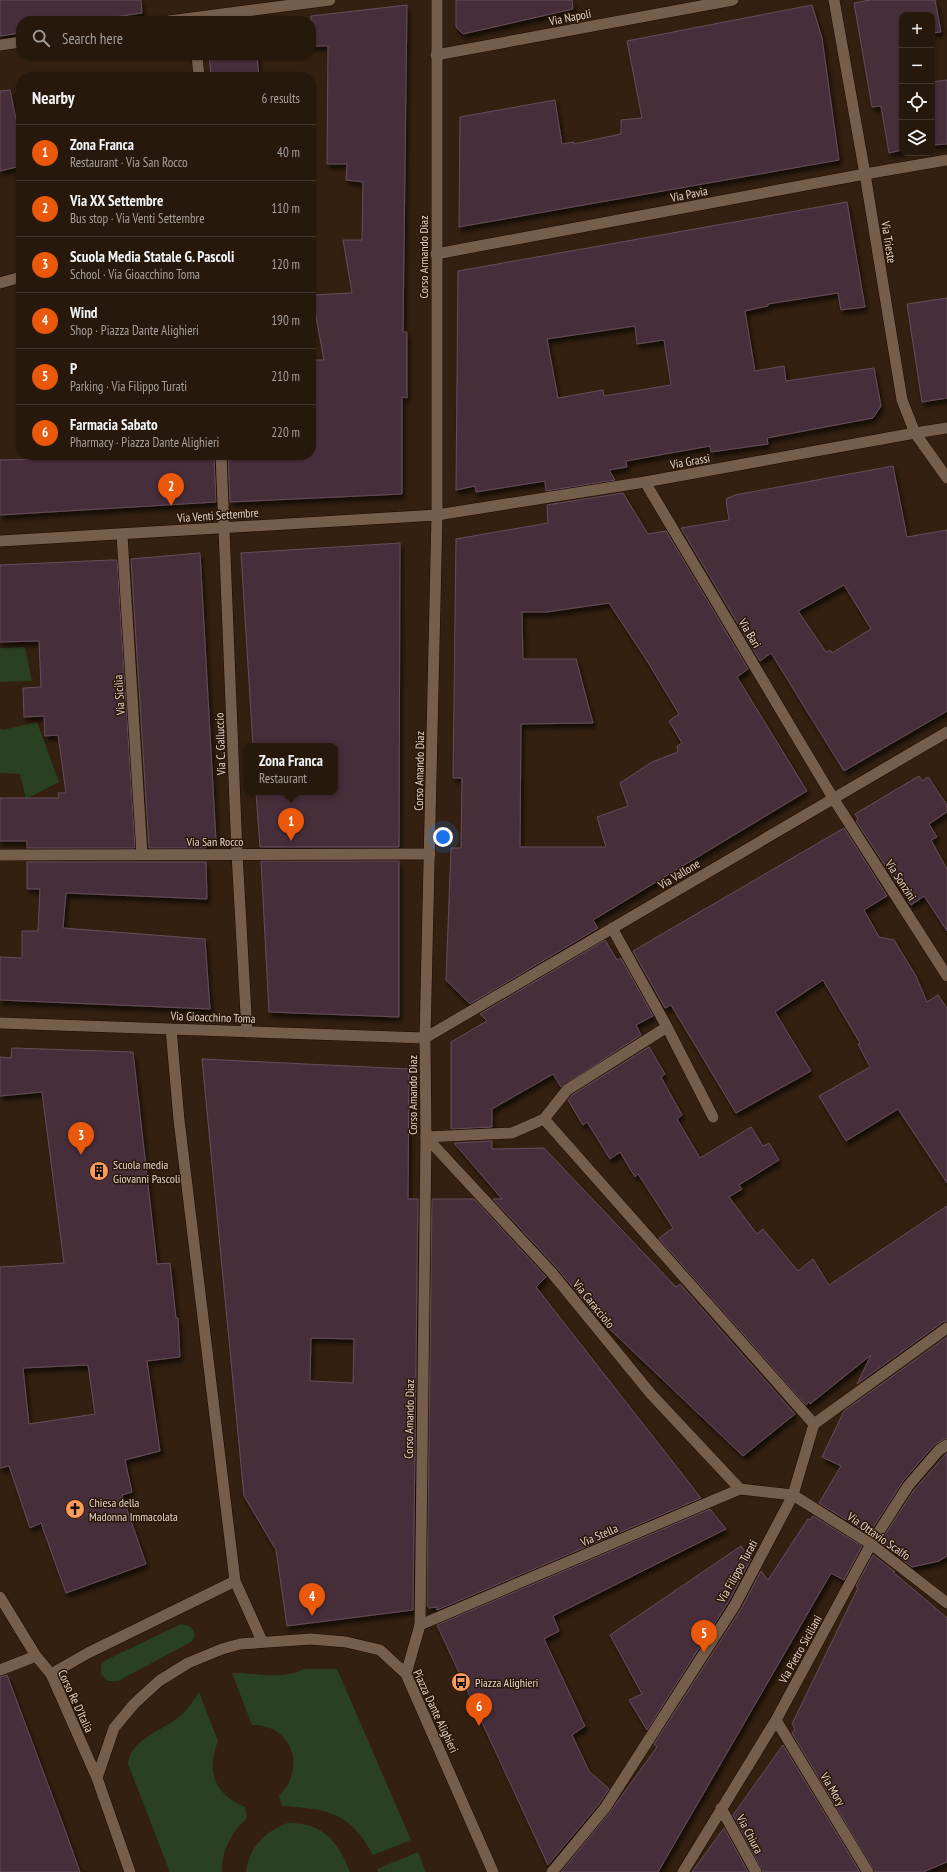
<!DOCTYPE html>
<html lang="en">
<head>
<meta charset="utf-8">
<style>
  body { margin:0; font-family:"PT Sans Narrow",sans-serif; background:#2f2115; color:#f1f3f6 }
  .controls { position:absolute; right:12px; top:12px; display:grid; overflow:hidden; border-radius:8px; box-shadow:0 1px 3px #0004 }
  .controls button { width:36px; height:36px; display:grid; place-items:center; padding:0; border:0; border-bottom:1px solid #43372d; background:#27180c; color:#f1f3f6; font:20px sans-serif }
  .you { position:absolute; left:443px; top:837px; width:14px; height:14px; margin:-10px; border:3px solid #fff; border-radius:50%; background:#1a73e8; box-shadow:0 0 0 6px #1a73e833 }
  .badge { display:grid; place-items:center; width:26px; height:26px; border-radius:50%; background:#ea580c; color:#fff; font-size:13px; font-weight:700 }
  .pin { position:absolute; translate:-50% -33px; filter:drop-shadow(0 1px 2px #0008) }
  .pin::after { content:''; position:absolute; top:21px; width:14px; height:12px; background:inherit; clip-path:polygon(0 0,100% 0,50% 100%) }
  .popup { position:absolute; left:244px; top:743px; width:94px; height:52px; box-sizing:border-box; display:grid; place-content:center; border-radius:8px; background:#27180c; filter:drop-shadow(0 1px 3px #0005); font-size:13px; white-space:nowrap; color:#a4a09d }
  .popup b { font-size:15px; color:#f1f3f6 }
  .popup::after { content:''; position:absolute; left:50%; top:100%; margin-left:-8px; border:8px solid transparent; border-top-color:#27180c }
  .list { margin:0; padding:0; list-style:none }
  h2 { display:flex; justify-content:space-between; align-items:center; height:52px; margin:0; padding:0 16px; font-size:17px }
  h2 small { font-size:13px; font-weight:400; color:#a4a09d }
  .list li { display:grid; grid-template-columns:26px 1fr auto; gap:12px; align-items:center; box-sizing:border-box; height:56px; padding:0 16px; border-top:1px solid #43372d }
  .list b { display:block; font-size:15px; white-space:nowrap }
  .list p { margin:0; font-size:13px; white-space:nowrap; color:#a4a09d }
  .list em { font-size:13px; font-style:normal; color:#a4a09d }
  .icon { flex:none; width:22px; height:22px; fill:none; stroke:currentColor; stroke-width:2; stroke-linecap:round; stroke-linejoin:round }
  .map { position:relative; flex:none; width:947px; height:1872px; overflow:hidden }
  .search { position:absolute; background:#27180c; box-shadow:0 1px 3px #0004; left:16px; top:16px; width:300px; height:44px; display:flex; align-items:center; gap:10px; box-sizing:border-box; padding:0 14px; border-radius:16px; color:#a4a09d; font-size:15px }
  .panel { position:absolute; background:#27180c; box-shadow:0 1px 3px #0004; left:16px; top:72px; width:300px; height:388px; border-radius:16px }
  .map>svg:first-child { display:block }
  .green { fill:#294021 }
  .building { fill:#472f3b; stroke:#674d5a; fill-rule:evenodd; filter:url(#shadow) }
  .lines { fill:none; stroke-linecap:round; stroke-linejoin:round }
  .minor-casing { stroke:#1b0900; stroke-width:12 }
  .tertiary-casing { stroke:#1b0900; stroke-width:12 }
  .secondary-casing { stroke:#1b0900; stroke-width:12 }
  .minor { stroke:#765e4d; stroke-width:11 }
  .tertiary { stroke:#765e4d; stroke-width:11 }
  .secondary { stroke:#765e4d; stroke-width:11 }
  .labels { text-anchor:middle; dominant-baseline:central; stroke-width:3; stroke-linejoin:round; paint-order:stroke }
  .street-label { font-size:12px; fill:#e3d5cc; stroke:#2a1606 }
  .poi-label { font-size:12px; fill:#e3d5cc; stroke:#2a1606; text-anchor:start }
</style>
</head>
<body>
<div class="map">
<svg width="947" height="1872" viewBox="0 0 947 1872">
  <defs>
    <filter id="shadow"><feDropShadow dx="2.5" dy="4.5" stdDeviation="2" flood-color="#0009"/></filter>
  </defs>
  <rect width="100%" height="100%" fill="#342010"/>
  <path class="green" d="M25 647 32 681 0 682V648Z
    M37 722 59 782 26 799 20 774 0 773V729L3 730Z
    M181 1624C191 1625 200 1633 191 1642L118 1681H108L101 1674V1665L106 1660Z
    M304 1669H337L411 1840 373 1855C350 1812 328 1809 282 1806L279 1796C306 1769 294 1725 252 1725L232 1673C256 1672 282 1681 304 1669Z
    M199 1692 218 1741C206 1771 214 1794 245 1807L247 1818C232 1832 221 1851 222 1872H170L128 1764C131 1739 163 1730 179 1717 188 1710 193 1701 199 1692Z
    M288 1823C323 1823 338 1841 350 1872H246C249 1847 265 1831 288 1823Z
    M418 1852 426 1872H378L377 1869Z"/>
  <path class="building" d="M0 0H141L142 13 88 21H75L74 18 21 21V33L0 36Z
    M456 0H572L573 9 463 34 456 27Z
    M870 0H935L941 32 932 33V15H902V150L889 153 881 106 872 107 854 3Z
    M407 5 403 332H407V398L402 397V494L230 502 228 455H311V360H324L312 295 352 293 343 240H362L363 182 346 180 347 164H327L328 46H311V16Z
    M812 5 822 38 839 160 459 227 460 117 555 100 562 144 574 142V144L621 134V120L642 118 627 41Z
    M209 55H257L259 77H211Z
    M947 80V144L932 145V82Z
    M10 90 21 143V166L0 171V91Z
    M847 202 865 307 841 310 838 293 768 304V306L745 311 755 371 784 366 786 381 874 368 881 406 873 418 767 438 768 444 711 452 710 446 626 461 627 467 609 470 615 480 546 491 545 481 476 492 475 486 456 490 458 271ZM635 326 637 344 664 340 671 385 604 396 603 390 558 398 547 339Z
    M947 298V398L922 402 907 304Z
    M52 455H214L216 502 0 515V460L52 459Z
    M893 466 907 537 947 530V711L844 771 771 653 760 661 681 528 729 520 726 499 735 495ZM844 585 871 629 832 653 830 650 826 652 798 611Z
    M623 493 648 534 666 531 748 669 737 677 807 791 593 920 598 928 470 1004 446 980 451 848H461L462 778H453L456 539 548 523 547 505ZM609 603 649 664 679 714 669 721 682 743 677 746 678 752 652 762 620 783 628 806 597 817 606 847H520L521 724 593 723 576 659H523L522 612H547Z
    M400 543 399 847H260L256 792H335V746H253L241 553Z
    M200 553 216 840H206V848H149L131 559Z
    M111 560H117L135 848H27V841H0V798H59L58 793H66L58 735 45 736 44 716 24 717 23 688 41 687 39 641 0 642V565Z
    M919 776 923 781 928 777 947 805V812L929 824 937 837 931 840 947 869V931L924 896 911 905 856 821 858 819 855 814Z
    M844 828 887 896 864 910 879 937 894 940 916 976 927 1002 938 995 947 1008V1183L898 1109 846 1141 819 1096 870 1067 858 1044 860 1043 823 980 775 1012 811 1071 736 1113 671 1005 665 1008 633 951Z
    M261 861H399V1017L269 1012Z
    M27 862H206L207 899 66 893 63 928 205 939 210 1009 0 1000V957L22 958V931H38L40 889H27Z
    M605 940 617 960 621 958 653 1016 636 1025 641 1035 561 1087 553 1074 492 1109V1127L451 1129V1042L487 1021 480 1014Z
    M649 1047 665 1074 661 1077 682 1115 677 1119 700 1158 751 1127 763 1146 769 1143 779 1160 739 1185 742 1189 729 1197 757 1234 763 1229 798 1271 813 1259 829 1285 947 1206V1321L943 1322 857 1384 871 1355 810 1404 809 1402 806 1405 661 1241 659 1238 673 1228 638 1174 635 1177 620 1152 610 1159 587 1122 583 1125 568 1100 572 1095Z
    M12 1048 133 1052 157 1264 170 1263 176 1318H178L180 1357 147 1361 160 1451 125 1460 132 1492 122 1495 146 1564 66 1593 41 1523 30 1528 9 1466 0 1468V1267L64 1263 42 1092 0 1096V1057L11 1058ZM88 1365 95 1414 29 1424 23 1368Z
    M202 1059 409 1069 408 1199H418L413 1610 287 1626 276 1550 244 1496ZM311 1338 354 1339 353 1383 310 1381Z
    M492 1141V1149L544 1148 676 1287 680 1284 795 1414 743 1456 599 1319 557 1268 493 1199H502L454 1143Z
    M432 1199H474L546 1277 536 1287 701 1498 437 1610V1607L429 1608 427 1605Z
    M947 1337V1438L934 1445 903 1481 869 1534 819 1503 841 1466 822 1457 844 1411Z
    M947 1453V1556L939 1561 912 1567 880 1542 914 1490Z
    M710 1509 726 1529 553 1616 559 1631 544 1639 585 1726 572 1735 589 1771 609 1789 599 1804 548 1865 437 1625Z
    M813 1516 862 1546 844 1580 831 1573 658 1872H561L610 1812 657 1747 654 1744 741 1609 761 1571 768 1580 808 1519 810 1520Z
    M741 1546 751 1559 729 1601 647 1730 629 1700 642 1694 610 1635Z
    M873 1555 895 1572H893L947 1618V1862L923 1872H875L792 1733 795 1729 792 1724 858 1588 856 1586Z
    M7 1675 65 1830 80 1872H0V1677Z
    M783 1745 860 1872H763L733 1815Z
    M724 1828 748 1872H692Z"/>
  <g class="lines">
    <defs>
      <path id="minor" d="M169 21 330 0
        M0 45 21 42
        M197 55 199 77
        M436 254 865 174 947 160
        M0 283 21 277
        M915 433 947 428
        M221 455 237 853 247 1032
        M645 482 833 798 947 976
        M122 535 142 854
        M0 855 430 854
        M612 928 667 1027 713 1117
        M0 1023 425 1038 947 732
        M171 1029 179 1120 235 1581 262 1641
        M544 1119 814 1424
        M426 1137 552 1273 651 1394 740 1489
        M426 1137 512 1133 544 1119 567 1090 667 1027
        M420 1625 740 1489 793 1495 871 1544 947 1603
        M0 1670 36 1656
        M51 1674 88 1653 235 1581
        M776 1720 868 1872
        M721 1808 756 1872
        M552 1872 605 1808 735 1605 793 1495 814 1424 947 1328
        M683 1872 776 1720 871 1544 908 1486 939 1450 947 1445"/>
      <path id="tertiary" d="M834 0 865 174 902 400 915 433 947 478
        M436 55 733 0
        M437 515 645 482 915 433"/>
      <path id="secondary" d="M0 541 437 515
        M0 1597 36 1656 51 1674 97 1778
        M406 1674 420 1625 426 1137 425 1038 437 515V0
        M130 1872 97 1778 114 1728 134 1704 159 1681 188 1663 222 1649 240 1644 311 1639 346 1642 380 1650 406 1674 493 1872"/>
    </defs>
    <use href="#minor" class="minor-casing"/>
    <use href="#tertiary" class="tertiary-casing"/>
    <use href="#secondary" class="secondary-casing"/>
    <use href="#minor" class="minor"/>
    <use href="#tertiary" class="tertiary"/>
    <use href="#secondary" class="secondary"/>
  </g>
  <defs>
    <symbol id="building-disc" viewBox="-11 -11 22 22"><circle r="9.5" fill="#ff9b5a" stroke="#2a1606"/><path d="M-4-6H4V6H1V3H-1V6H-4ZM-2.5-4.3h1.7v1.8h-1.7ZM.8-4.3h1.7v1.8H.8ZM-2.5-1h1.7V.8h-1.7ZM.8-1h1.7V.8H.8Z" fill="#111"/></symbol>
    <symbol id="church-disc" viewBox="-11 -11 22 22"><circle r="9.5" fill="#ff9b5a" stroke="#2a1606"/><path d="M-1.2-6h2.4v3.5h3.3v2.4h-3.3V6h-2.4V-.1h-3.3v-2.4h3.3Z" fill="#111"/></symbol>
    <symbol id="bus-disc" viewBox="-11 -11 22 22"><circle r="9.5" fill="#ff9b5a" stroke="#2a1606"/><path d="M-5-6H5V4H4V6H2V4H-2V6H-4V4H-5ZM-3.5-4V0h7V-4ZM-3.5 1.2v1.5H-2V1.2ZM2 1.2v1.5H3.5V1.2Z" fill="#111"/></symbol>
  </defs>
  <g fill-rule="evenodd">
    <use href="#building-disc" x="88" y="1160" width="22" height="22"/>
    <use href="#church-disc" x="64" y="1498" width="22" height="22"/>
    <use href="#bus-disc" x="450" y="1671" width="22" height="22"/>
  </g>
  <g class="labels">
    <g class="street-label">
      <text transform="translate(570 17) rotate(-11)">Via Napoli</text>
      <text transform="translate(689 194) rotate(-11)">Via Pavia</text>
      <text transform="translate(889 242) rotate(81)">Via Trieste</text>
      <text transform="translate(423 257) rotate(-90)">Corso Armando Diaz</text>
      <text transform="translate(690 461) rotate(-10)">Via Grassi</text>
      <text transform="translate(218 515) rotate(-4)">Via Venti Settembre</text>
      <text transform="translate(750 633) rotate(59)">Via Bari</text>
      <text transform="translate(119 695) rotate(-94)">Via Sicilia</text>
      <text transform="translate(220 744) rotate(-92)">Via C. Galluccio</text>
      <text transform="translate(419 771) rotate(-89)">Corso Amando Diaz</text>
      <text x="215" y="841">Via San Rocco</text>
      <text transform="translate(679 874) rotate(-31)">Via Vallone</text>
      <text transform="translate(901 880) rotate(57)">Via Sonzini</text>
      <text transform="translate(213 1017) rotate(2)">Via Gioacchino Toma</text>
      <text transform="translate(412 1095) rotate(-90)">Corso Amando Diaz</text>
      <text transform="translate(594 1304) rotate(51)">Via Caracciolo</text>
      <text transform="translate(409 1419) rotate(-89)">Corso Amando Diaz</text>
      <text transform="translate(599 1535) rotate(-23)">Via Stella</text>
      <text transform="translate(879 1536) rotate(35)">Via Ottavio Scalfo</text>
      <text transform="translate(737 1571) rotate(-61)">Via Filippo Turati</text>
      <text transform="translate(800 1649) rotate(-61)">Via Pietro Siciliani</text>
      <text transform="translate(76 1701) rotate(65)">Corso Re D'Italia</text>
      <text transform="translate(436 1711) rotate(65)">Piazza Dante Alighieri</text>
      <text transform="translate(833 1789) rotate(59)">Via Mory</text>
      <text transform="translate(750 1834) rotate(62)">Via Chiura</text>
    </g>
    <g class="poi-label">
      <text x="113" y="1164">Scuola media<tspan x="113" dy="14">Giovanni Pascoli</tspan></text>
      <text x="89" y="1502">Chiesa della<tspan x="89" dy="14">Madonna Immacolata</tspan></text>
      <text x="475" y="1682">Piazza Alighieri</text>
    </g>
  </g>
</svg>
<div class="controls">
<button>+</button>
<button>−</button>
<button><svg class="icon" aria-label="locate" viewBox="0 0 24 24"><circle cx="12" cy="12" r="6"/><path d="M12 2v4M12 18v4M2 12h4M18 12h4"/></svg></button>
<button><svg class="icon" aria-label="layers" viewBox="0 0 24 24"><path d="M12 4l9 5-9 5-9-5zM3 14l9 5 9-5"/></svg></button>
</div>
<div class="you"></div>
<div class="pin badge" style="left:291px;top:841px">1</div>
<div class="popup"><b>Zona Franca</b>Restaurant</div>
<div class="pin badge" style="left:171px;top:506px">2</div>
<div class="pin badge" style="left:81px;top:1155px">3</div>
<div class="pin badge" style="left:312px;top:1616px">4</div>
<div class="pin badge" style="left:704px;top:1653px">5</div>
<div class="pin badge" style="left:479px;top:1726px">6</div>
<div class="search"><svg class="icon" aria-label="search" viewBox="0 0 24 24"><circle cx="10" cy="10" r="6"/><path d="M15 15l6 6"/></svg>Search here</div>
<section class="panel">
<h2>Nearby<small>6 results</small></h2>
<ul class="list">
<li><span class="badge">1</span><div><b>Zona Franca</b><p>Restaurant · Via San Rocco</p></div><em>40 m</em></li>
<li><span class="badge">2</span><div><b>Via XX Settembre</b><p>Bus stop · Via Venti Settembre</p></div><em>110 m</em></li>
<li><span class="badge">3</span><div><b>Scuola Media Statale G. Pascoli</b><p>School · Via Gioacchino Toma</p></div><em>120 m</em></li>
<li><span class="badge">4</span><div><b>Wind</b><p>Shop · Piazza Dante Alighieri</p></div><em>190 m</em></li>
<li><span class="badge">5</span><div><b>P</b><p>Parking · Via Filippo Turati</p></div><em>210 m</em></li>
<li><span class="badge">6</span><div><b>Farmacia Sabato</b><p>Pharmacy · Piazza Dante Alighieri</p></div><em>220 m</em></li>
</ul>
</section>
</div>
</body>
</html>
